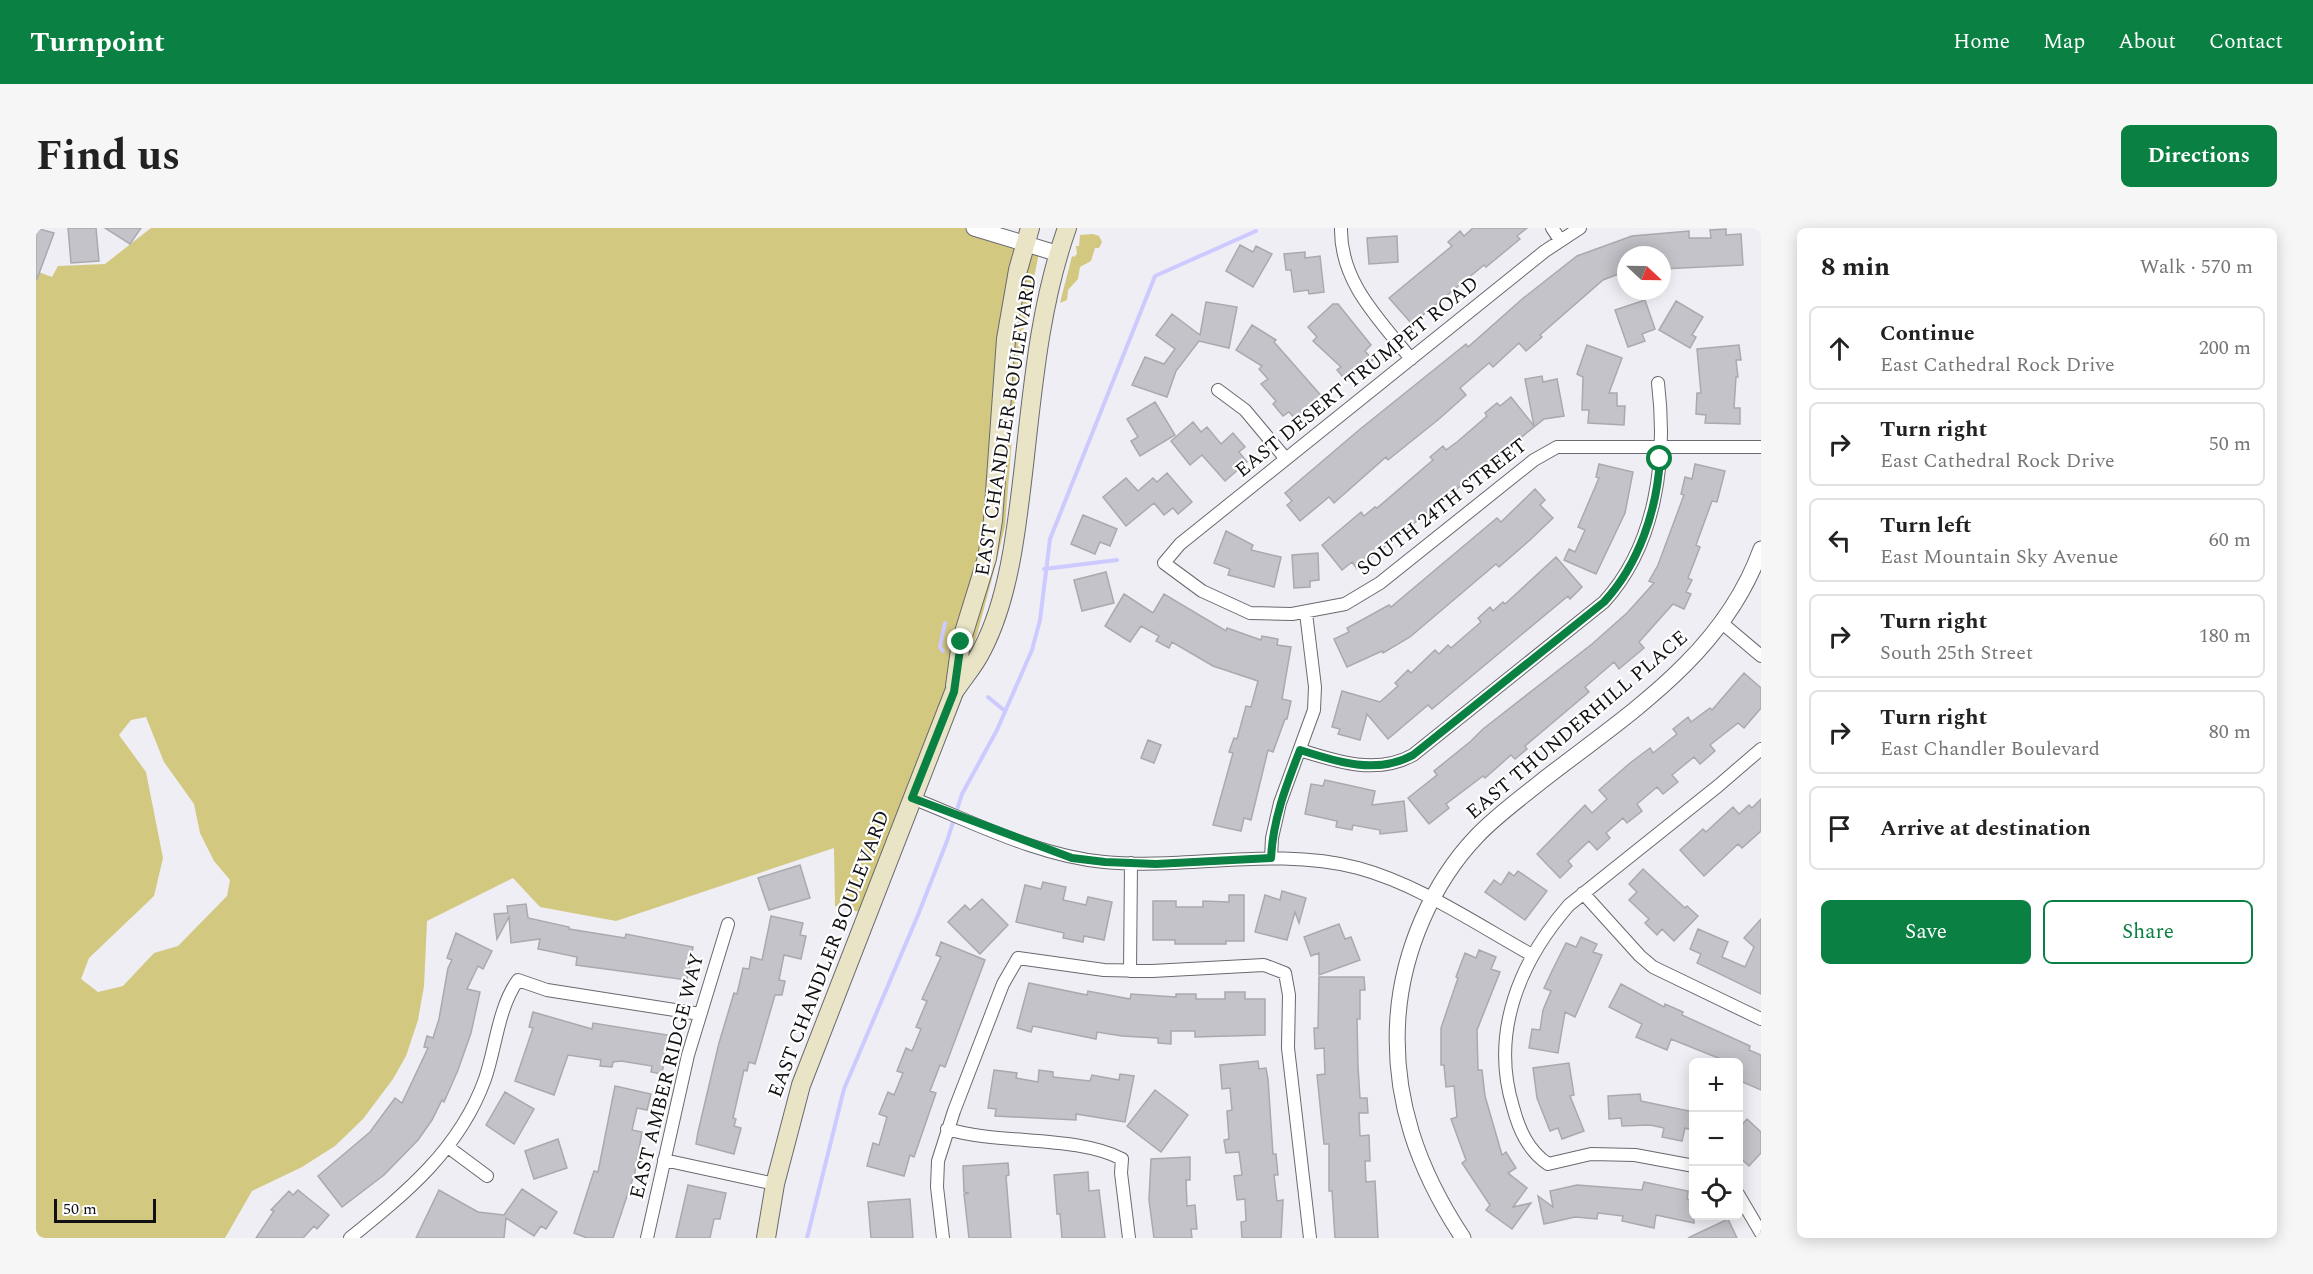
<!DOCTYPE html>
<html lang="en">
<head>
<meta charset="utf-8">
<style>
  body { margin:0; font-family:Spectral,serif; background:#f6f6f6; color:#222 }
  .controls { position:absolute; right:18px; bottom:18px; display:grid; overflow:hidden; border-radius:9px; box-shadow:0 3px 15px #0003 }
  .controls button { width:54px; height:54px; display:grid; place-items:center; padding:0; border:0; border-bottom:2px solid #e0e0e0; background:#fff; color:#222; font:30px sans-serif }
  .compass { position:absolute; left:1581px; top:18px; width:54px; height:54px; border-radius:50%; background:#fff; box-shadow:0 3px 15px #0003; rotate:112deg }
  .scale { position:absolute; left:18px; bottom:15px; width:102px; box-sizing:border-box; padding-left:6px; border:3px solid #111113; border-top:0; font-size:16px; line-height:21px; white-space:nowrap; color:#111113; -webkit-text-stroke:4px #fff; paint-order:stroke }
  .stop { position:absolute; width:18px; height:18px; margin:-14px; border:4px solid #0b8043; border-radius:50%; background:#fff }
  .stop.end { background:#0b8043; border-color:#fff; box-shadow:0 2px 6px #0008 }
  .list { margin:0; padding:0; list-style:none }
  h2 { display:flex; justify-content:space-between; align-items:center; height:78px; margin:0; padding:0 24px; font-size:26px }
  h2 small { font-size:20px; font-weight:400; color:#767676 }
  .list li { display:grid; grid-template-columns:39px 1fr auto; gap:18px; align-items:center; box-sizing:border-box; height:84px; margin:0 12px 12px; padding:0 12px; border:2px solid #e0e0e0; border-radius:9px }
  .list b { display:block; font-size:22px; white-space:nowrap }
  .list p { margin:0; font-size:20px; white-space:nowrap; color:#767676 }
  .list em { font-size:20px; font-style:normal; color:#767676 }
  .actions { display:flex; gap:12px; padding:18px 24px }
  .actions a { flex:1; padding:14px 0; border:2px solid #0b8043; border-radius:9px; text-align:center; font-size:21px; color:#0b8043 }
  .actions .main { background:#0b8043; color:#fff }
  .icon { flex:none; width:33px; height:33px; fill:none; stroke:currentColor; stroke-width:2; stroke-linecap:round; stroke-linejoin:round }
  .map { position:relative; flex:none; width:1725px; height:1010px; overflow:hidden; border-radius:9px }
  header { display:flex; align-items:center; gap:36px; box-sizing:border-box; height:84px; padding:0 30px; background:#0b8043; color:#fff }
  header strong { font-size:28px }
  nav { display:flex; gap:33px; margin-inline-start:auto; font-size:21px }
  .intro { display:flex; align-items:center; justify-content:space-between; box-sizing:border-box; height:144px; padding:0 36px }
  h1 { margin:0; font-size:42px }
  .button { padding:15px 27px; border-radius:9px; background:#0b8043; color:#fff; font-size:21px; font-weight:700 }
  main { display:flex; gap:36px; padding:0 36px }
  aside { flex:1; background:#fff; border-radius:9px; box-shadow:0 3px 15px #0003 }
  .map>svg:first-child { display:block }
  .green { fill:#d3c880; fill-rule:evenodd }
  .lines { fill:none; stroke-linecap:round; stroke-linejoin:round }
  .stream { stroke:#cccafe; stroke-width:4 }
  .building { fill:#c3c3c9; stroke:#a9a9ae; stroke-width:1.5 }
  .minor-casing { stroke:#69696f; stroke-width:14 }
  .tertiary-casing { stroke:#69696f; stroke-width:17 }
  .secondary-casing { stroke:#69696f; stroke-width:20 }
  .minor { stroke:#fff; stroke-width:12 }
  .tertiary { stroke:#fff; stroke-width:15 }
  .secondary { stroke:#e9e4c5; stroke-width:18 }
  .route { stroke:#0b8043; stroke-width:8 }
  .labels { text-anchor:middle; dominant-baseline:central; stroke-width:4.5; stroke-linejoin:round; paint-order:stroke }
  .street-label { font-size:20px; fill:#111113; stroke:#fff }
</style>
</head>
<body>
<header>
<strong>Turnpoint</strong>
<nav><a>Home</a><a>Map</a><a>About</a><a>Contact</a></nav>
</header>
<div class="intro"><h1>Find us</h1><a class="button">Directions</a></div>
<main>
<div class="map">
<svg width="1725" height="1010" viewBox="0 0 1725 1010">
  <rect width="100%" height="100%" fill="#eeeef4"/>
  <path class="green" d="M115 0H938L1004 20 983 123 969 298 960 335 941 407 833 686 799 678 798 620 580 693 504 679 477 650 391 693 388 758 382 792 370 828 357 851 327 891 299 918 266 939 216 963 189 1010H0V43L16 49 22 38 69 36ZM110 489 128 534 158 576 164 605 178 633 194 652 191 668 142 718 118 725 87 758 62 764 45 751 53 730 118 668 127 630 110 544 83 507 95 492Z
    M1057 6 1063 8 1066 14 1063 20H1059L1055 33 1044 39 1042 51 1032 62 1031 72 1024 75 1036 28 1038 29 1041 26 1040 18H1043L1044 7Z"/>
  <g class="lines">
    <path class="stream" d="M1008 341 1081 332
      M907 423 904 419 909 395
      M952 469 969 483
      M771 1010 808 861 882 687 911 613 926 566 961 502 996 422 1004 392 1014 311 1119 48 1220 3"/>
  </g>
  <path class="building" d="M0 0 18 5 1 51H0Z
    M32 0H60L63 33 35 35Z
    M69 0H105L94 16Z
    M1437 0H1491L1481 8 1484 11 1450 39 1448 37 1376 96 1353 70 1416 18 1412 14 1424 3 1428 8Z
    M1690 1V7L1705 6 1707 37 1626 41V27H1590V43L1567 52 1504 107 1506 109 1490 123 1483 115 1457 139 1453 135 1424 160 1430 167 1403 191 1352 232 1350 229 1298 275 1293 269 1264 293 1251 277 1256 273 1249 265 1323 202 1430 116 1432 119 1485 72 1541 28 1596 8 1653 3V10H1675L1674 2Z
    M1361 8 1362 34 1333 36 1331 10Z
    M1204 17 1217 24 1220 18 1236 26 1217 59 1190 43Z
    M1269 24V30L1284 28 1288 64 1273 66 1272 62 1258 64 1255 42H1250L1248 26Z
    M1609 72 1619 101 1606 106 1609 113 1592 119 1579 82Z
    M1640 73 1667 89 1656 107 1660 109 1654 120 1623 102Z
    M1170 74 1201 79 1193 120 1163 113 1140 143 1131 169 1096 157 1109 129 1128 136 1139 121 1120 107 1136 86 1164 107Z
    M1297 76H1302L1335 117 1329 123 1337 132 1311 154 1301 142 1305 139 1277 113 1281 109 1272 99Z
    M1216 97 1240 112 1238 114 1288 171 1262 194 1253 184 1247 188 1237 176 1240 173 1225 156 1232 151 1223 141 1226 138 1200 122Z
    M1551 117 1586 130 1573 165H1581V178H1589L1588 197 1552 195 1553 182H1546L1547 149 1541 146Z
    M1703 117 1705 132H1700L1702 149H1700L1698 180H1704V196L1669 195 1670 187 1660 186 1661 165H1665L1661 121Z
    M1506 148 1507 154 1521 151 1528 188 1508 191 1321 341 1316 334 1306 342 1286 317 1325 284 1328 288 1339 279 1341 280 1397 232 1394 229 1407 218 1410 222 1421 214 1451 188 1449 185 1461 175 1464 178 1475 169 1498 198 1489 151Z
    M1119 174 1139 207 1104 228 1095 213 1102 209 1091 191Z
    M1157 194 1165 204 1171 199 1185 216 1197 205 1209 219 1203 224 1211 234 1189 253 1166 227 1154 237 1135 213Z
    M1563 236 1597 244 1589 285 1560 346 1528 332 1533 321 1539 324 1549 302 1542 299 1563 250 1560 249Z
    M1659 236 1689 243 1681 274 1676 273 1660 317 1664 319 1652 350 1656 352 1650 364 1655 366 1648 381 1637 376 1603 414 1608 420 1583 441 1578 434 1549 459 1553 464 1489 518 1491 521 1479 531 1475 527 1449 550 1447 548 1410 576 1413 580 1393 596 1372 570 1401 547 1398 543 1435 513 1447 501 1556 416 1591 385 1618 355 1613 353 1622 337 1648 267 1645 266 1649 249 1656 251Z
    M1131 245 1156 274 1142 286 1137 280 1128 287 1118 275 1090 298 1067 269 1090 250 1102 263 1117 250 1121 254Z
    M1499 261 1509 272 1504 277 1517 290 1494 312 1463 339 1460 336 1374 409 1347 425 1346 423 1311 439 1298 411 1313 404 1311 400 1353 377 1355 379 1461 290 1465 294Z
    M1047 287 1081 301 1074 318 1064 314 1059 326 1035 316Z
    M1190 303 1217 317 1215 322 1245 329 1238 359 1192 347 1194 341 1178 335Z
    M1282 325 1283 352 1274 353V359L1258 360 1256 327Z
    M1520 329 1546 359 1534 371 1532 368 1396 481 1392 477 1352 511 1331 486 1324 512 1302 506 1304 501 1296 499 1306 463 1344 474 1362 458 1359 455 1372 442 1375 445 1399 422 1403 426 1412 417 1415 420 1445 394 1442 390 1454 379 1457 383 1467 374 1469 376Z
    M1070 344 1078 375 1046 383 1038 352Z
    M1088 366 1117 385 1128 366 1190 403 1191 400 1225 412 1226 408 1242 411 1241 417 1255 419 1246 471 1255 473 1251 491H1249L1237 524 1232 522 1215 592 1208 590 1205 603 1177 597 1197 525 1193 524 1198 510 1201 511 1210 478 1215 479 1222 453 1177 438 1136 414 1133 420 1120 413 1123 408 1105 398 1094 414 1069 398Z
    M1708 445 1725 460V480L1708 500 1702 495 1674 517 1679 523 1664 536 1658 529 1636 547 1642 554 1627 566 1621 559 1601 576 1606 583 1591 595 1587 590 1570 605 1574 610 1561 622 1553 613 1532 633 1536 638 1524 650 1501 626 1549 577 1556 585 1571 571 1563 562 1594 535 1614 520 1617 525 1641 506 1637 501 1652 489 1655 494 1674 480 1676 482Z
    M1112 512 1125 517 1118 535 1105 530Z
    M1289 552 1339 563 1336 577 1368 573 1371 603 1344 606V602L1317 597 1316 602 1300 599 1301 593 1269 586 1275 556 1287 558Z
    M1725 571V603L1706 620 1702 616 1668 648 1644 622 1667 601 1670 604 1697 579 1703 586 1713 577 1716 580Z
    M764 637 774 670 733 682 722 650Z
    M1607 641 1649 680 1651 678 1662 688 1638 713 1626 701 1621 707 1609 695 1613 691 1593 672 1601 664 1593 656Z
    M1482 643 1511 663 1489 692 1449 664 1458 652 1465 657 1473 644 1478 648Z
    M1007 654 1030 659 1027 672 1050 677 1052 669 1076 674 1068 712 1048 708 1047 714 1027 710 1028 705 980 694 989 657 1005 661Z
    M1246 663 1270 670 1263 695 1259 684 1251 712 1219 704 1229 667 1244 672Z
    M1193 667H1208V713H1190V716H1139V712H1117V673H1140V679H1167V673L1193 674Z
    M946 671 972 697 944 726 912 694 929 677 934 682Z
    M490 676 492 690 533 699V701L589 710 590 706 657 719 651 752 540 737 541 729 502 721 504 711 475 715 473 689 461 711 458 686 472 685 471 678Z
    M735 688 767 695 764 707 770 708 765 731 748 727 743 752 749 753 746 767H739L719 836 713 834 711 843 708 842 697 890 700 891 698 898 705 900 698 926 660 916 662 904 683 815 698 765 701 766 707 740 713 741 715 729 726 732Z
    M1725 691V766L1661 735 1665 726 1654 721 1662 701 1692 714 1686 729 1709 739 1718 719 1708 710Z
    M1303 696 1309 711 1315 709 1324 732 1283 747V725L1275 728 1268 709Z
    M420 705 456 723 447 741 442 738 431 761 444 764 435 805 422 842 408 874 406 872 396 892 382 912 348 947 306 979 282 948 334 904 359 870 366 875 392 820 388 819 391 808 397 810 403 791 412 740 416 732 411 730Z
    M1545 709 1561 716 1557 724 1566 727 1539 789 1529 784 1522 825 1493 820 1496 801 1504 802 1507 782 1515 763 1508 760 1516 743 1530 715 1540 719Z
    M905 714 949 732 909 839 904 837 894 863 900 865 878 929 874 927 868 948 831 938 837 915 843 917 851 889 843 886 852 864 858 867 867 845 861 843 870 820 876 823 885 801 880 799 891 773 886 771 905 729 900 727Z
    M1443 722 1460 729 1455 741 1464 744 1441 802 1442 842H1446L1449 868 1466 927 1470 924 1480 940 1472 945 1491 960 1477 979 1495 975 1476 1001 1450 982 1454 977 1426 935 1430 932 1415 891 1421 889 1418 858 1410 859 1408 837H1405V800L1422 750 1420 749 1429 725 1440 730Z
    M1283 749H1328L1329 762H1324V791H1321L1322 838 1324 870H1331L1332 885H1323L1324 908 1333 907 1334 933H1329L1330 954 1339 953 1342 1010H1299L1296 963H1293V916H1288L1281 847 1289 846 1288 820 1279 821 1278 800H1282Z
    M993 755 1051 767 1052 763 1094 771 1095 766 1140 769V766H1160V771H1189V764H1209V771H1229V807L1159 809V803H1135V816L1122 815V810L1086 808 1061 804 1060 811 997 798 995 804 981 800Z
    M1585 756 1628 779 1629 776 1647 784 1646 787 1714 818 1713 822 1725 827V862L1702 852V834H1692L1635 811 1631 822 1600 809 1606 796 1573 779Z
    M497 784 556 801 557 795 632 807 626 846 615 844 616 838 585 833 577 834 576 839 564 838 565 832 532 827 518 867 479 853 497 800 493 799Z
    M1222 833 1223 841 1230 840 1232 851 1237 926H1240L1242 947H1238L1241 973 1247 972 1245 1010H1206L1205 994 1210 993 1209 971 1201 972 1198 948 1206 947 1203 924 1190 925 1188 912 1193 911 1191 883 1196 882 1194 860 1186 861 1184 837Z
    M1533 835 1538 867 1534 868 1548 903 1526 911 1522 900 1514 903 1501 870 1497 840Z
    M958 842 981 845 980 850 1002 854 1003 842 1017 844V849L1054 853 1056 847 1083 852 1084 846 1098 848 1089 894 1040 886V892L959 888 960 881 952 880Z
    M579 858 615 866 611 882 601 880 596 902 606 904 599 944 577 1010H551L538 1005 558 943 562 944Z
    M1119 862 1152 887 1125 924 1091 898Z
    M469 864 498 881 478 916 450 897Z
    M1604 866 1605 873 1658 884V903L1649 900 1646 913 1626 909 1628 900 1614 897 1586 898 1585 890 1573 891 1572 868Z
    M1711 891 1725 904V925L1713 938 1702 928V901Z
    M522 911 531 940 498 951 489 923Z
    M1154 929V952H1150L1151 978 1159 977 1161 1001H1155L1156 1010H1118L1113 972 1115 931Z
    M972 935 973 947 970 948 975 1010H933L928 966 933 965 928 964 927 938Z
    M1052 944 1053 963 1063 962 1069 1010H1026L1024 986H1021L1018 947Z
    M1608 954 1652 963 1651 971 1658 973V995L1620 987 1618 1000 1586 993 1587 988 1562 985 1561 991 1539 989 1508 996 1502 968 1517 979 1514 963 1541 957 1606 962Z
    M652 957 690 965 684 991H678L674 1010H640Z
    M486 961 521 984 510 1001 505 998 498 1008 470 990 468 1010H380L403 962 442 984 468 987Z
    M262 962 293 987 281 1001 278 998 267 1010H220L238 983 235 982 253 963 257 967Z
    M874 971 877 1010H835L832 974Z
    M1692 991 1701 1010H1652Z"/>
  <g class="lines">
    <defs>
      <path id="minor" d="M1305 0C1304 54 1343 91 1375 131
        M1516 0 1524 12
        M1544 0 1509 23 1144 316 1128 335 1166 363 1214 385 1256 386 1309 376 1344 355 1498 232 1521 219H1725
        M1182 162 1209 182 1250 231
        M1686 395 1725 428
        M1264 522C1301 534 1341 547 1377 527L1568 374C1621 316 1631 230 1622 155
        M876 570C937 594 1002 628 1068 634 1153 642 1238 618 1322 640 1382 656 1442 697 1496 727
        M1235 630 1236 610 1244 575 1278 482 1279 459 1270 385
        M1547 665 1604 728 1617 739 1725 791
        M1094 743 1095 635
        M911 901C965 917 1040 907 1086 931L1085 945 1093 1010
        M412 919 451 948
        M628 932 739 956
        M1658 938 1599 927 1555 926 1512 936C1492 922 1483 902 1477 879 1454 804 1484 733 1533 677L1682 558 1725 521
        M1702 966 1725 1005
        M314 1010C370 965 424 921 449 851 460 819 462 780 482 752L511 762 664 786
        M611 1010 652 827 692 696
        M907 1010 901 959 902 933 918 883 967 756 982 730 1068 742 1116 743 1228 737 1249 745 1253 767 1252 820 1274 1010"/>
      <path id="tertiary" d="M938 0 1023 26
        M1427 1010C1382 942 1356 870 1362 788 1367 723 1396 655 1441 608 1461 587 1485 570 1507 552 1592 486 1687 427 1725 321"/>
      <path id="secondary" d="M919 458 925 414 951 330 957 292 970 111 982 42 994 0
        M730 1010 739 956 765 857 918 464C927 450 939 437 946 422 974 369 981 296 988 237 997 157 1004 76 1031 0"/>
    </defs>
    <use href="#minor" class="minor-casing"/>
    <use href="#tertiary" class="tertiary-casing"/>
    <use href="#secondary" class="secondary-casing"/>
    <use href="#minor" class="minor"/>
    <use href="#tertiary" class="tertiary"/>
    <use href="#secondary" class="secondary"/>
  </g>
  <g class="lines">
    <path class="route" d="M925 414 918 464 876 570 1036 630 1069 634 1120 636 1235 630C1237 591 1250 558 1264 522 1301 534 1341 547 1377 527L1568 374C1603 336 1621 282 1624 231"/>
  </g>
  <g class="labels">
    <g class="street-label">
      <text transform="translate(1321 149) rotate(-39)">EAST DESERT TRUMPET ROAD</text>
      <text transform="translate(970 197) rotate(-81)">EAST CHANDLER BOULEVARD</text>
      <text transform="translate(1406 279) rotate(-38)">SOUTH 24TH STREET</text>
      <text transform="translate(1541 497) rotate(-40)">EAST THUNDERHILL PLACE</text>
      <text transform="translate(793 726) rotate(-69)">EAST CHANDLER BOULEVARD</text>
      <text transform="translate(631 848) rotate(-76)">EAST AMBER RIDGE WAY</text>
    </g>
  </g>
</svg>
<div class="controls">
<button>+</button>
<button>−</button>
<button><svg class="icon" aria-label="locate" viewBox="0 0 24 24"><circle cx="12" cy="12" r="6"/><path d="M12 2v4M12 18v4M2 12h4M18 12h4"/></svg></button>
</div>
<svg class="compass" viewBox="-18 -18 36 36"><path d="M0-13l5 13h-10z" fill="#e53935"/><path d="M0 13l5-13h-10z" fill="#767676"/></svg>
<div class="scale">50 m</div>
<div class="stop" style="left:1624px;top:231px"></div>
<div class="stop end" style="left:925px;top:414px"></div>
</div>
<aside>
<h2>8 min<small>Walk · 570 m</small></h2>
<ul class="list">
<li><svg class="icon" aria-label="ahead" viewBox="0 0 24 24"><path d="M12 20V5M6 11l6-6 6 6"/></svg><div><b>Continue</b><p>East Cathedral Rock Drive</p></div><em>200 m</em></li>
<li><svg class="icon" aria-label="right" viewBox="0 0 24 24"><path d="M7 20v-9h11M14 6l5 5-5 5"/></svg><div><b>Turn right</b><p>East Cathedral Rock Drive</p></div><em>50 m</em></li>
<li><svg class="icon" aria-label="left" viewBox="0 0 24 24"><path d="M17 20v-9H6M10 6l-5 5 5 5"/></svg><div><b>Turn left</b><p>East Mountain Sky Avenue</p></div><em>60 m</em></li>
<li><svg class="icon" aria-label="right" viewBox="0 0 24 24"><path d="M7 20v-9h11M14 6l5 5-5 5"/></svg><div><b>Turn right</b><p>South 25th Street</p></div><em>180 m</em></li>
<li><svg class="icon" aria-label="right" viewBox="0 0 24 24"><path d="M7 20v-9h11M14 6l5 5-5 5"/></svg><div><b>Turn right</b><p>East Chandler Boulevard</p></div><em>80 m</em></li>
<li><svg class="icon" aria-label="arrive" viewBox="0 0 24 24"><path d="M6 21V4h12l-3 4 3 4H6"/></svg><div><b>Arrive at destination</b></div></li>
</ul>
<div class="actions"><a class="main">Save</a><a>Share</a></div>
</aside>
</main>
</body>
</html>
